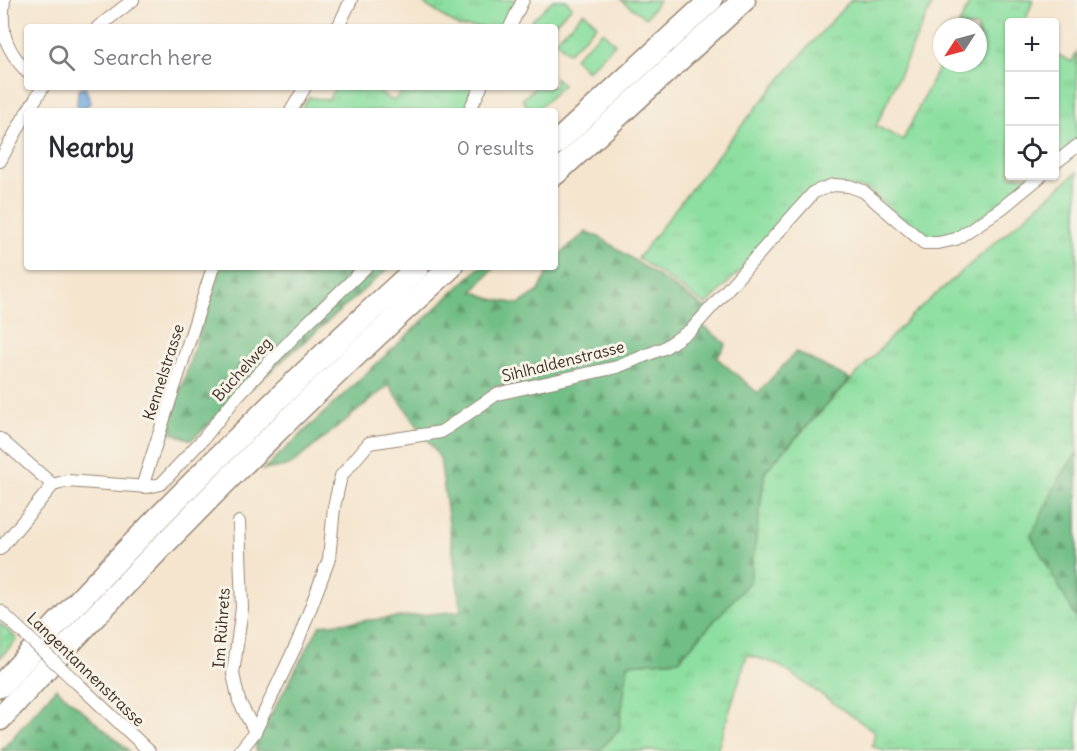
<!DOCTYPE html>
<html lang="en">
<head>
<meta charset="utf-8">
<style>
  body { margin:0; font-family:Delius,sans-serif; background:#f2f2f3; color:#2b2b33 }
  .controls { position:absolute; right:18px; top:18px; display:grid; overflow:hidden; border-radius:6px; box-shadow:0 2px 4px #0004 }
  .controls button { width:54px; height:54px; display:grid; place-items:center; padding:0; border:0; border-bottom:2px solid #e1e1e2; background:#fff; color:#2b2b33; font:30px sans-serif }
  .compass { position:absolute; left:933px; top:18px; width:54px; height:54px; border-radius:50%; background:#fff; box-shadow:0 2px 4px #0004; rotate:234deg }
  .list { margin:0; padding:0; list-style:none }
  h2 { display:flex; justify-content:space-between; align-items:center; height:78px; margin:0; padding:0 24px; font-size:26px }
  h2 small { font-size:20px; font-weight:400; color:#7c7c81 }
  .icon { flex:none; width:33px; height:33px; fill:none; stroke:currentColor; stroke-width:2; stroke-linecap:round; stroke-linejoin:round }
  .map { position:relative; flex:none; width:1077px; height:751px; overflow:hidden }
  .search { position:absolute; background:#fff; box-shadow:0 2px 4px #0004; left:24px; top:24px; width:534px; height:66px; display:flex; align-items:center; gap:15px; box-sizing:border-box; padding:0 21px; border-radius:6px; color:#7c7c81; font-size:22px }
  .panel { position:absolute; background:#fff; box-shadow:0 2px 4px #0004; left:24px; top:108px; width:534px; height:162px; border-radius:6px }
  .map>svg:first-child { display:block }
  .grass { fill:url(#grass-tufts); stroke:#64845f; stroke-width:1.5 }
  .forest { fill:url(#forest-firs); stroke:#567452; stroke-width:1.5 }
  .garden { fill:#8cdfa0; stroke:#64845f; stroke-width:1.5 }
  .water { fill:url(#water-ripples); stroke:#566a7f; stroke-width:1.5 }
  .lines { fill:none; stroke-linecap:round; stroke-linejoin:round }
  .minor-casing { stroke:#988876; stroke-width:14 }
  .motorway-casing { stroke:#988876; stroke-width:25 }
  .minor { stroke:#fff; stroke-width:12 }
  .motorway { stroke:#fff; stroke-width:22 }
  .minor-bridge-casing { stroke:#988876; stroke-width:14; stroke-linecap:butt }
  .minor-bridge { stroke:#fff; stroke-width:12 }
  .labels { text-anchor:middle; dominant-baseline:central; stroke-width:6; stroke-linejoin:round; paint-order:stroke }
  .street-label { font-size:16px; fill:#3b2a1e; stroke:#f7f3e8 }
</style>
</head>
<body>
<div class="map">
<svg width="1077" height="751" viewBox="0 0 1077 751">
  <defs>
    <pattern id="grass-tufts" width="24" height="20" patternUnits="userSpaceOnUse" patternTransform="scale(1.5)"><rect width="24" height="20" fill="#8cdfa0"/><path d="M3 7l-1-3M5 7V3M7 7l1-3M15 17l-1-3M17 17v-4M19 17l1-3" fill="none" stroke="#7ac089"/></pattern>
    <pattern id="forest-firs" width="22" height="20" patternUnits="userSpaceOnUse" patternTransform="scale(1.5)"><rect width="22" height="20" fill="#71be86"/><path d="M5 1l3.5 6h-7zM16 11l3.5 6h-7z" fill="#5e9b6d"/></pattern>
    <pattern id="water-ripples" width="26" height="14" patternUnits="userSpaceOnUse" patternTransform="scale(1.5)"><rect width="26" height="14" fill="#71a9e0"/><path d="M2 4q2-2 4 0t4 0M15 11q2-2 4 0t4 0" fill="none" stroke="#5e8ab5"/></pattern>
  </defs>
  <rect width="100%" height="100%" fill="#f7f3e8"/>
  <filter id="ink" filterUnits="userSpaceOnUse"><feTurbulence type="fractalNoise" baseFrequency=".0167" numOctaves="2"/><feDisplacementMap in="SourceGraphic" scale="12" xChannelSelector="R" yChannelSelector="G"/><feConvolveMatrix kernelMatrix="1 2 1 2 8 2 1 2 1" color-interpolation-filters="sRGB"/></filter>
  <filter id="wash" filterUnits="userSpaceOnUse"><feTurbulence type="fractalNoise" baseFrequency=".008" numOctaves="4" result="noise"/><feDisplacementMap in="SourceGraphic" scale="24" xChannelSelector="R" yChannelSelector="G"/><feGaussianBlur stdDeviation="1.35" result="paint"/><feColorMatrix in="noise" values="0 0 0 0 0 0 0 0 0 0 0 0 0 0 0 0 0 1.4 0 .05"/><feComposite in="paint" operator="in"/></filter>
  <g filter="url(#wash)">
    <rect width="100%" height="100%" fill="#f5e5cf"/>
    <path class="grass" d="M418 0H519L506 27H459Z
      M851 0H934L876 126 903 140 942 60V63H978V27H958L971 0H1033L1025 22H1010V176H1038L965 230 938 240 925 237 866 189 826 184 706 305 638 258C705 169 774 82 851 0Z
      M1077 51V142L1054 161V53L1072 62Z
      M333 87H370L393 101 407 87H476L464 111H300L309 97 328 100 334 89Z
      M1077 172V453L1059 479 1032 536 1077 619V751H884L872 746 875 732 777 664 747 655 717 751H599L619 730 628 664 679 660 750 581 765 471 914 313Z
      M0 623 17 639 0 658Z"/>
    <path class="forest" d="M586 232 601 238 711 312 702 325 726 344 717 358 758 393 796 352 850 379 765 471 750 581 679 660 628 664 619 730 599 751H256L255 744 320 625 461 611 440 458 389 385 291 465 263 470 480 267H495L473 291 492 299 519 304 539 291 550 267H555V258Z
      M221 267H390L191 440 167 431Z
      M1077 453V619L1031 536 1059 479Z
      M56 688 129 751H1Z"/>
    <path class="garden" d="M553 0H566L572 7 551 27H537L531 21Z
      M621 0H659L646 18Z
      M584 12 597 25 568 53 556 40Z
      M603 31 615 44 587 71 574 58Z
      M555 77 563 85 536 111H533L522 100 535 87H555Z"/>
    <path class="water" d="M85 87 91 102 82 110 77 106 78 90Z"/>
  </g>
  <g filter="url(#ink)">
    <g class="lines">
      <defs>
        <path id="minor" d="M4 0C0 32 5 48 27 72
          M98 27 133 0
          M338 27 351 0
          M510 27 523 0
          M28 111 43 87
          M291 111 305 87
          M469 111 481 87
          M0 161 27 112
          M1054 164 1077 146
          M0 439 53 485
          M142 487 213 267
          M239 522 242 608 233 674 239 701 255 732
          M0 549 53 485 67 481 148 487 161 484 204 438 238 395 305 325 366 267
          M0 611 15 625
          M76 682 149 751
          M240 751 255 732 298 641 329 559 334 507 341 476 369 443 441 432 497 394 617 367 664 348 692 329 814 192 833 185 849 186 863 191 924 243H938L956 239 1002 208 1041 176"/>
        <path id="motorway" d="M555 144 711 0
          M555 174 744 0
          M0 686C133 539 272 400 418 267
          M0 719C143 561 293 410 451 267"/>
      </defs>
      <use href="#minor" class="minor-casing"/>
      <use href="#motorway" class="motorway-casing"/>
      <use href="#minor" class="minor"/>
      <use href="#motorway" class="motorway"/>
      <defs>
        <path id="minor-bridge" d="M15 625 76 682"/>
      </defs>
      <use href="#minor-bridge" class="minor-bridge-casing"/>
      <use href="#minor-bridge" class="minor-bridge"/>
    </g>
  </g>
  <g class="labels">
    <g class="street-label">
      <text transform="translate(563 361) rotate(-14)">Sihlhaldenstrasse</text>
      <text transform="translate(242 369) rotate(-48)">Büchelweg</text>
      <text transform="translate(163 372) rotate(-72)">Kennelstrasse</text>
      <text transform="translate(221 628) rotate(-86)">Im Rührets</text>
      <text transform="translate(86 669) rotate(44)">Langentannenstrasse</text>
    </g>
  </g>
</svg>
<div class="controls">
<button>+</button>
<button>−</button>
<button><svg class="icon" aria-label="locate" viewBox="0 0 24 24"><circle cx="12" cy="12" r="6"/><path d="M12 2v4M12 18v4M2 12h4M18 12h4"/></svg></button>
</div>
<svg class="compass" viewBox="-18 -18 36 36"><path d="M0-13l5 13h-10z" fill="#e53935"/><path d="M0 13l5-13h-10z" fill="#7c7c81"/></svg>
<div class="search"><svg class="icon" aria-label="search" viewBox="0 0 24 24"><circle cx="10" cy="10" r="6"/><path d="M15 15l6 6"/></svg>Search here</div>
<section class="panel">
<h2>Nearby<small>0 results</small></h2>
<ul class="list">
</ul>
</section>
</div>
</body>
</html>
